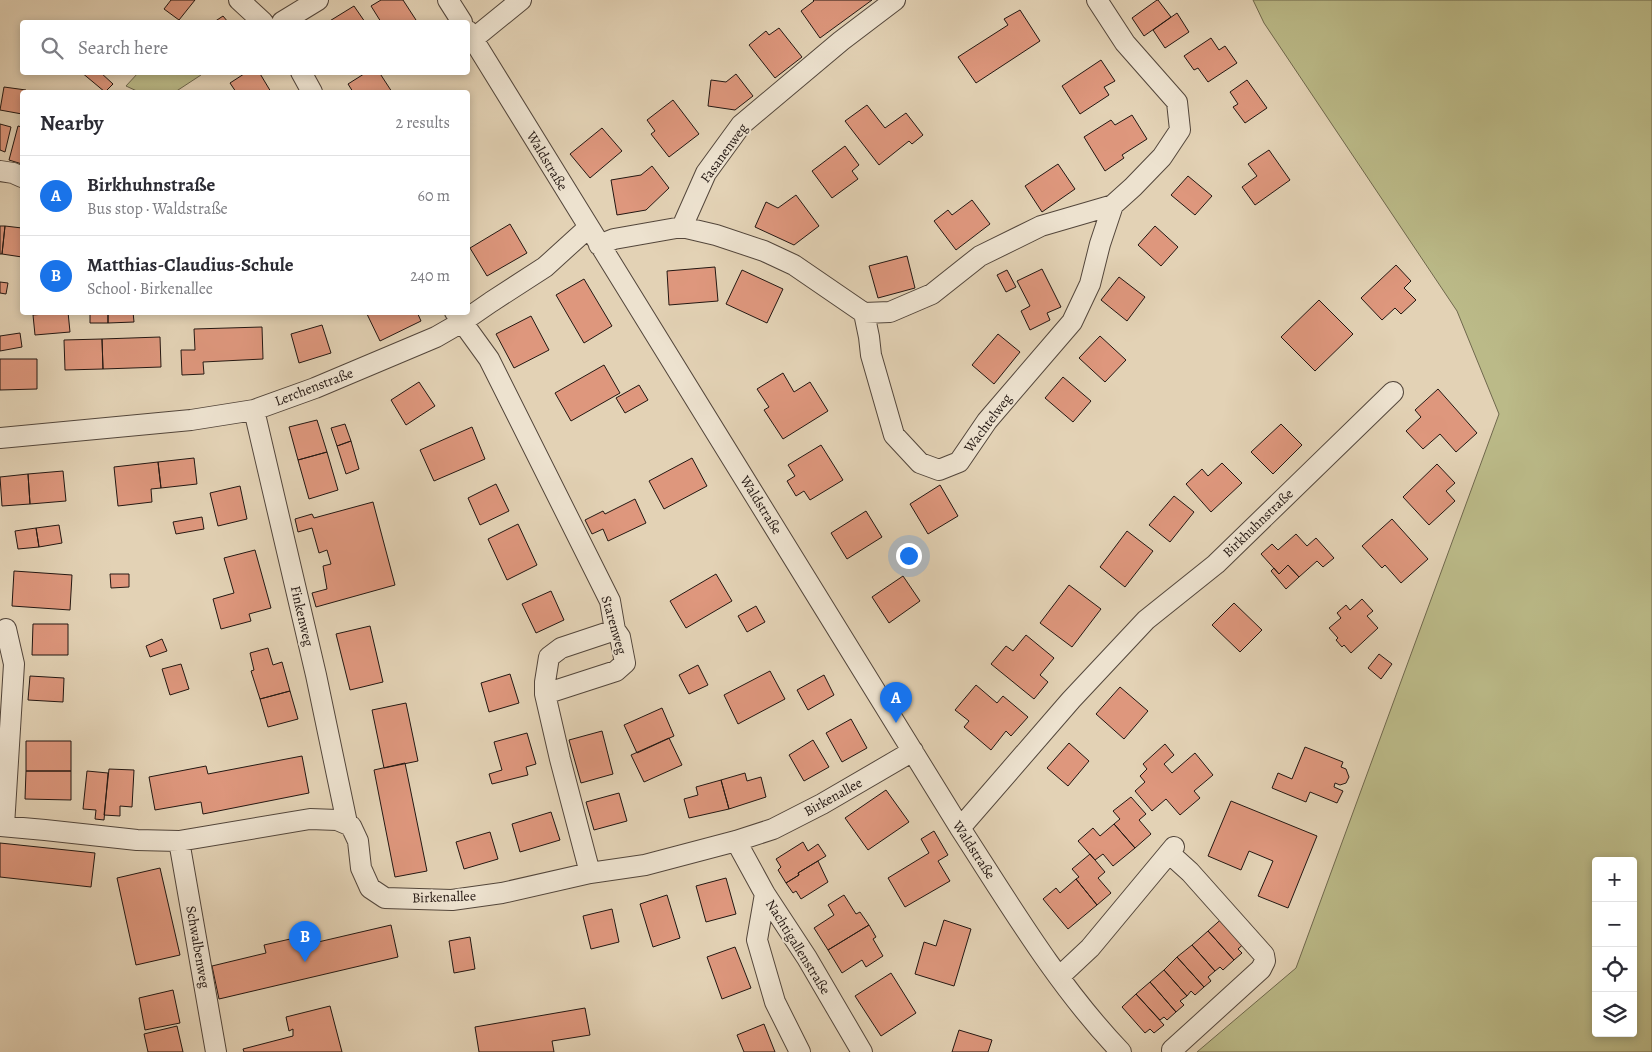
<!DOCTYPE html>
<html lang="en">
<head>
<meta charset="utf-8">
<style>
  body { margin:0; font-family:Alegreya,serif; background:#f2f2f3; color:#2b2b33 }
  .controls { position:absolute; right:15px; bottom:15px; display:grid; overflow:hidden; border-radius:5px; box-shadow:0 2px 8px #0003 }
  .controls button { width:45px; height:45px; display:grid; place-items:center; padding:0; border:0; border-bottom:1px solid #e1e1e2; background:#fff; color:#2b2b33; font:25px sans-serif }
  .you { position:absolute; left:908px; top:555px; width:18px; height:18px; margin:-12px; border:4px solid #fff; border-radius:50%; background:#1a73e8; box-shadow:0 0 0 8px #1a73e833 }
  .badge { display:grid; place-items:center; width:32px; height:32px; border-radius:50%; background:#1a73e8; color:#fff; font-size:16px; font-weight:700 }
  .pin { position:absolute; translate:-50% -41px; filter:drop-shadow(0 1px 2px #0008) }
  .pin::after { content:''; position:absolute; top:26px; width:18px; height:15px; background:inherit; clip-path:polygon(0 0,100% 0,50% 100%) }
  .list { margin:0; padding:0; list-style:none }
  h2 { display:flex; justify-content:space-between; align-items:center; height:65px; margin:0; padding:0 20px; font-size:21px }
  h2 small { font-size:16px; font-weight:400; color:#7c7c81 }
  .list li { display:grid; grid-template-columns:32px 1fr auto; gap:15px; align-items:center; box-sizing:border-box; height:80px; padding:0 20px; border-top:1px solid #e1e1e2 }
  .list b { display:block; font-size:19px; white-space:nowrap }
  .list p { margin:0; font-size:16px; white-space:nowrap; color:#7c7c81 }
  .list em { font-size:16px; font-style:normal; color:#7c7c81 }
  .icon { flex:none; width:28px; height:28px; fill:none; stroke:currentColor; stroke-width:2; stroke-linecap:round; stroke-linejoin:round }
  .map { position:relative; flex:none; width:1652px; height:1052px; overflow:hidden }
  .search { position:absolute; background:#fff; box-shadow:0 2px 8px #0003; left:20px; top:20px; width:450px; height:55px; display:flex; align-items:center; gap:12px; box-sizing:border-box; padding:0 18px; border-radius:5px; color:#7c7c81; font-size:19px }
  .panel { position:absolute; background:#fff; box-shadow:0 2px 8px #0003; left:20px; top:90px; width:450px; height:225px; border-radius:5px }
  .map>svg:first-child { display:block }
  .green { fill:#bbba88; stroke:#6f684d; fill-rule:evenodd }
  .building { fill:#de977d; stroke:#231712 }
  .lines { fill:none; stroke-linecap:round; stroke-linejoin:round }
  .minor-casing { stroke:#53463b; stroke-width:22 }
  .minor { stroke:#ede2cf; stroke-width:20 }
  .labels { text-anchor:middle; dominant-baseline:central; stroke-width:4; stroke-linejoin:round; paint-order:stroke }
  .street-label { font-size:14px; fill:#231712; stroke:#ede2cf }
</style>
</head>
<body>
<div class="map">
<svg width="1652" height="1052" viewBox="0 0 1652 1052">
  <rect width="100%" height="100%" fill="#e3d2b5"/>
  <filter id="stains"><feTurbulence type="fractalNoise" baseFrequency=".004" numOctaves="4"/><feColorMatrix values="0 0 0 0 .2 0 0 0 0 .09 0 0 0 0 .02 0 0 0 .5 -.17"/></filter>
  <radialGradient id="worn" r=".72"><stop offset=".6" stop-color="#630" stop-opacity="0"/><stop offset="1" stop-color="#630" stop-opacity=".3"/></radialGradient>
  <path class="green" d="M1253 0H1652V1052H1197L1296 968 1499 414 1457 311 1264 23ZM1596 861H1633V1033H1596Z
    M200 73 201 75 175 92H139L126 86 138 73Z"/>
  <path class="building" d="M171 0H195L179 20 164 9Z
    M381 0H403L416 20 412 22H381L371 6Z
    M813 0H872L820 38 801 11 814 1Z
    M1157 0H1158L1171 17 1144 36 1132 18Z
    M354 6 365 22H328Z
    M1020 10 1040 41 976 83 958 57 1008 25 1004 19Z
    M1177 13 1189 32 1165 48 1153 30Z
    M223 16 228 22H214Z
    M779 28 802 57 775 78 749 45 766 31 769 35Z
    M1211 38 1219 50 1225 46 1237 63 1208 82 1198 68 1194 70 1184 56Z
    M1101 60 1115 81 1104 87 1109 95 1080 114 1062 86Z
    M81 72H100L113 84 105 92Z
    M247 72H259L271 92H236L230 83Z
    M367 72H379L392 92H353L348 84Z
    M736 74 753 96 735 110 708 106 711 80 726 82Z
    M1247 80 1267 108 1245 123 1233 107 1238 104 1230 92Z
    M4 87 26 90V92H22V114L0 110Z
    M673 100 699 134 669 157 651 134 655 131 647 120Z
    M867 105 885 128 906 113 923 135 912 144 909 141 879 165 845 121Z
    M1132 115 1147 139 1122 155 1124 158 1105 171 1084 137 1111 120 1115 125Z
    M0 124 11 127 5 152 0 150Z
    M18 126 22 127V164L9 160Z
    M602 128 622 151 590 178 570 154Z
    M845 146 859 165 852 171 858 179 832 198 812 171Z
    M1269 150 1290 180 1255 205 1242 187 1257 176 1248 164Z
    M1058 164 1075 189 1042 212 1025 186Z
    M652 166 669 188 646 210 617 215 611 180 641 175Z
    M1188 176 1212 196 1195 215 1171 195Z
    M796 195 819 226 794 245 755 227 766 202 778 208Z
    M972 200 990 224 956 250 934 221 948 210 952 215Z
    M510 224 527 253 487 276 470 248Z
    M0 226H5L2 254H0Z
    M5 226 22 228V257L2 254Z
    M1155 226 1178 247 1161 266 1138 245Z
    M907 256 915 288 878 298 869 266Z
    M1396 265 1411 281 1404 288 1416 300 1401 314 1395 308 1382 320 1361 298Z
    M715 267 718 301 669 305 667 271Z
    M1042 269 1061 307 1047 313 1050 320 1030 330 1021 311 1030 306 1017 281Z
    M742 270 783 289 767 323 726 304Z
    M1007 270 1016 287 1006 292 997 275Z
    M1119 277 1145 297 1127 321 1101 300Z
    M584 279 612 326 584 343 556 295Z
    M0 282 8 283 6 294 0 293Z
    M1319 300 1353 334 1315 371 1281 337Z
    M68 312 70 332 35 335 33 315Z
    M90 312H108V323H90Z
    M108 312H133L134 322 108 323Z
    M366 312H417L421 321 380 341Z
    M531 316 549 350 514 368 496 334Z
    M322 325 331 353 299 363 291 334Z
    M262 327 263 359 203 362 204 374 182 375 181 350H195L194 329Z
    M20 333 22 347 0 351V336Z
    M998 334 1020 352 994 384 972 365Z
    M1100 336 1126 360 1105 382 1079 358Z
    M160 337 161 367 103 369 102 339Z
    M102 339 103 369 65 370 64 340Z
    M0 359H37V389L0 390Z
    M604 365 620 393 571 421 555 393Z
    M783 373 794 392 810 382 828 411 783 439 764 410 769 407 757 389Z
    M1063 377 1091 401 1073 422 1045 398Z
    M419 382 435 406 406 425 391 400Z
    M639 385 648 400 625 413 616 398Z
    M1438 389 1477 433 1456 452 1440 434 1423 449 1406 431 1421 417 1415 410Z
    M317 420 327 452 298 460 289 427Z
    M345 424 351 441 337 446 331 428Z
    M1281 424 1302 445 1273 474 1251 452Z
    M472 427 485 459 434 481 420 450Z
    M351 441 359 469 346 474 337 446Z
    M821 445 843 480 810 500 804 491 796 496 787 481 795 476 788 465Z
    M327 452 338 490 309 499 298 460Z
    M194 458 197 484 161 488 158 462Z
    M692 458 707 486 664 509 649 481Z
    M158 462 161 488 151 489 152 502 118 506 114 467Z
    M1222 463 1242 483 1211 512 1186 484 1202 469 1208 476Z
    M1437 464 1455 483 1446 491 1455 501 1429 525 1403 497Z
    M63 471 66 501 30 504 28 474Z
    M28 474 30 504 2 506 0 477Z
    M496 484 509 511 480 525 468 498Z
    M940 485 958 516 928 534 910 504Z
    M240 486 247 519 218 526 210 493Z
    M1174 496 1194 512 1170 542 1149 525Z
    M635 499 646 523 608 541 603 529 592 534 585 520 603 511 605 514Z
    M373 502 395 585 316 607 312 593 327 589 323 566 331 564 327 550 319 553 312 528 298 532 295 519 312 514 314 518Z
    M866 511 882 537 847 559 831 533Z
    M202 517 204 529 176 534 173 522Z
    M1392 519 1428 559 1401 583 1385 565 1382 568 1362 546Z
    M518 524 537 565 507 580 488 539Z
    M59 525 62 543 39 547 36 528Z
    M36 528 39 547 18 549 15 531Z
    M1127 531 1153 551 1125 587 1100 567Z
    M1296 534 1307 546 1316 538 1334 558 1323 567 1317 561 1299 577 1288 565 1279 574 1261 554 1272 544 1278 550Z
    M255 550 271 608 249 614 251 621 221 629 213 599 234 593 224 558Z
    M1288 565 1299 577 1286 589 1271 571 1274 568 1279 574Z
    M14 571 72 575 70 610 12 606Z
    M110 574H129V587L111 588Z
    M716 574 732 601 686 628 670 601Z
    M903 576 920 601 889 623 872 597Z
    M1069 585 1101 609 1072 647 1040 623Z
    M551 591 564 620 536 633 522 604Z
    M1362 599 1373 611 1367 616 1378 628 1351 653 1344 645 1342 647 1336 640 1338 638 1329 628 1341 618 1337 613 1346 605 1350 610Z
    M1234 603 1262 630 1240 652 1212 625Z
    M756 606 765 622 747 632 738 616Z
    M33 624H68V655H32Z
    M370 626 383 682 350 690 336 634Z
    M1026 635 1054 658 1040 675 1048 682 1034 699 991 664 1006 646 1013 651Z
    M162 639 167 651 150 657 146 646Z
    M268 648 273 665 282 662 290 691 260 699 251 671 254 670 250 653Z
    M1379 654 1392 664 1381 679 1368 668Z
    M181 664 189 689 170 695 162 669Z
    M698 665 708 685 689 694 679 675Z
    M770 671 785 699 738 724 724 695Z
    M510 674 519 703 489 712 481 683Z
    M824 675 834 695 808 710 797 690Z
    M30 676 64 678 63 702 28 700Z
    M976 685 997 703 1003 696 1028 717 1011 736 1006 731 991 750 964 727 969 721 955 710Z
    M1120 687 1148 711 1124 739 1096 714Z
    M290 691 298 719 268 727 260 699Z
    M406 703 418 761 384 768 372 710Z
    M662 708 674 736 637 753 624 725Z
    M851 719 867 748 842 762 826 733Z
    M602 731 613 774 581 783 569 740Z
    M527 733 536 764 526 767 528 775 492 784 489 774 502 770 494 742Z
    M669 738 682 765 644 782 631 755Z
    M813 740 829 767 804 781 789 755Z
    M26 741H71V771H26Z
    M1069 743 1089 761 1068 786 1047 768Z
    M1165 744 1174 755 1164 764 1172 773 1195 753 1213 775 1194 791 1200 798 1180 815 1166 799 1152 811 1135 791 1145 782 1140 776 1147 769 1143 764Z
    M1305 747 1343 762 1341 767 1346 769 1349 777 1346 783 1340 785 1335 783 1334 787 1343 791 1337 803 1310 792 1306 802 1272 788 1278 773 1292 779Z
    M302 756 309 793 203 814 201 802 155 810 149 777 206 766 208 774Z
    M405 763 427 871 395 877 374 770Z
    M109 769 134 770 132 807 120 806V816L104 815Z
    M26 771H71V800L25 799Z
    M87 771 108 773 104 820 95 819 96 810 83 809Z
    M745 773 747 781 761 777 766 797 729 809 721 780Z
    M721 780 729 809 689 818 684 799 698 795 696 787Z
    M886 790 909 822 868 850 845 818Z
    M619 793 627 821 594 830 586 802Z
    M1131 797 1146 814 1139 820 1151 834 1135 848 1114 824 1120 819 1113 811Z
    M1231 801 1317 836 1288 908 1258 896 1273 861 1249 851 1241 870 1208 856Z
    M551 812 560 840 520 852 512 824Z
    M1114 824 1135 848 1113 866 1103 854 1095 860 1078 841 1093 828 1100 836Z
    M934 831 948 855 938 861 950 881 905 907 888 878 929 853 921 839Z
    M490 832 498 859 464 869 456 842Z
    M803 842 808 851 818 844 826 856 798 873 799 875 786 883 778 870 781 867 776 859Z
    M0 843 95 853 91 887 0 877Z
    M1090 854 1105 872 1098 878 1111 893 1097 905 1076 879 1079 877 1072 869Z
    M818 861 828 882 801 899 796 891 793 893 786 883 799 875 798 873Z
    M160 868 180 955 136 965 117 878Z
    M726 878 736 914 706 922 696 886Z
    M1076 879 1097 905 1068 929 1043 899 1056 888 1060 893Z
    M667 895 680 938 653 947 640 904Z
    M844 895 856 914 860 912 869 925 828 950 814 928 834 915 828 905Z
    M612 909 619 942 591 949 583 916Z
    M1226 915 1248 940 1238 949 1242 953 1234 960 1208 931Z
    M944 920 971 929 954 986 915 974 924 942 936 946Z
    M391 925 398 957 219 999 212 966 266 953 264 945 299 937 301 946Z
    M869 925 876 937 873 939 883 956 866 967 862 960 842 973 828 950Z
    M1208 931 1234 960 1223 970 1220 967 1215 971 1192 945Z
    M470 937 475 969 454 973 449 941Z
    M1192 945 1215 971 1208 977 1211 981 1204 987 1177 957Z
    M735 947 751 988 722 999 707 957Z
    M1177 957 1204 987 1195 995 1191 991 1187 996 1164 970Z
    M1164 970 1187 996 1180 1001 1184 1005 1176 1012 1150 982Z
    M891 973 916 1013 881 1036 855 996Z
    M1150 982 1176 1012 1167 1020 1164 1017 1160 1020 1136 994Z
    M173 990 180 1023 145 1030 139 998Z
    M1136 994 1164 1025 1154 1033 1150 1029 1145 1033 1122 1007Z
    M330 1006 342 1052H244L243 1049 293 1036V1029L289 1031 286 1017Z
    M585 1008 590 1035 552 1041 554 1052H479L475 1027Z
    M764 1024 775 1052H744L737 1035Z
    M177 1026 183 1052H148L144 1034Z
    M959 1030 992 1040 988 1052H952Z"/>
  <g class="lines">
    <defs>
      <path id="minor" d="M239 0 263 22
        M448 0 462 22
        M282 22 318 0
        M468 31 960 828C1010 905 1057 985 1121 1052
        M473 39 521 0
        M301 72 312 92
        M0 171 13 173 22 177
        M682 227 716 235 764 251 794 265 864 313 890 312 932 294 980 256 1041 226 1113 205 1133 187 1162 157 1180 130 1177 102 1125 43 1097 0
        M599 245 614 239 682 227 706 173 741 125 841 41 895 0
        M455 312 489 359 610 601 615 630 620 637 625 663 616 671 545 694 560 759 590 873
        M864 313 869 337 871 355 894 435 920 463 939 470 959 462 987 421 1072 322 1090 284 1100 244 1113 205
        M254 410 316 675 347 823
        M0 438 191 420 254 410 315 388 436 337 462 322 491 302 545 267 588 228
        M545 694V682L549 657 561 648 615 630
        M0 826 45 830 137 840 179 841 310 819 337 820 351 826 358 841 361 868 370 888 385 898 452 900 502 893 590 873 645 865 736 841 773 829 822 804 913 751
        M4 826 14 664 6 629
        M960 828 1071 700 1146 620 1216 564 1393 392
        M179 841 216 1052
        M736 841 765 894 807 958 862 1052
        M1169 853 1190 872 1264 955 1265 961 1261 969 1172 1050
        M765 894 757 940 775 1002 800 1052
        M1059 977 1090 948 1174 847"/>
    </defs>
    <use href="#minor" class="minor-casing"/>
    <use href="#minor" class="minor"/>
  </g>
  <g class="labels">
    <g class="street-label">
      <text transform="translate(724 153) rotate(-54)">Fasanenweg</text>
      <text transform="translate(547 161) rotate(59)">Waldstraße</text>
      <text transform="translate(314 387) rotate(-21)">Lerchenstraße</text>
      <text transform="translate(988 423) rotate(-53)">Wachtelweg</text>
      <text transform="translate(761 505) rotate(58)">Waldstraße</text>
      <text transform="translate(1258 523) rotate(-44)">Birkhuhnstraße</text>
      <text transform="translate(302 616) rotate(77)">Finkenweg</text>
      <text transform="translate(614 625) rotate(74)">Starenweg</text>
      <text transform="translate(833 797) rotate(-29)">Birkenallee</text>
      <text transform="translate(974 850) rotate(57)">Waldstraße</text>
      <text transform="translate(444 897) rotate(-2)">Birkenallee</text>
      <text transform="translate(198 947) rotate(80)">Schwalbenweg</text>
      <text transform="translate(798 947) rotate(58)">Nachtigallenstraße</text>
    </g>
  </g>
  <rect width="100%" height="100%" filter="url(#stains)"/>
  <rect width="100%" height="100%" fill="url(#worn)"/>
</svg>
<div class="controls">
<button>+</button>
<button>−</button>
<button><svg class="icon" aria-label="locate" viewBox="0 0 24 24"><circle cx="12" cy="12" r="6"/><path d="M12 2v4M12 18v4M2 12h4M18 12h4"/></svg></button>
<button><svg class="icon" aria-label="layers" viewBox="0 0 24 24"><path d="M12 4l9 5-9 5-9-5zM3 14l9 5 9-5"/></svg></button>
</div>
<div class="you"></div>
<div class="pin badge" style="left:896px;top:723px">A</div>
<div class="pin badge" style="left:305px;top:962px">B</div>
<div class="search"><svg class="icon" aria-label="search" viewBox="0 0 24 24"><circle cx="10" cy="10" r="6"/><path d="M15 15l6 6"/></svg>Search here</div>
<section class="panel">
<h2>Nearby<small>2 results</small></h2>
<ul class="list">
<li><span class="badge">A</span><div><b>Birkhuhnstraße</b><p>Bus stop · Waldstraße</p></div><em>60 m</em></li>
<li><span class="badge">B</span><div><b>Matthias-Claudius-Schule</b><p>School · Birkenallee</p></div><em>240 m</em></li>
</ul>
</section>
</div>
</body>
</html>
